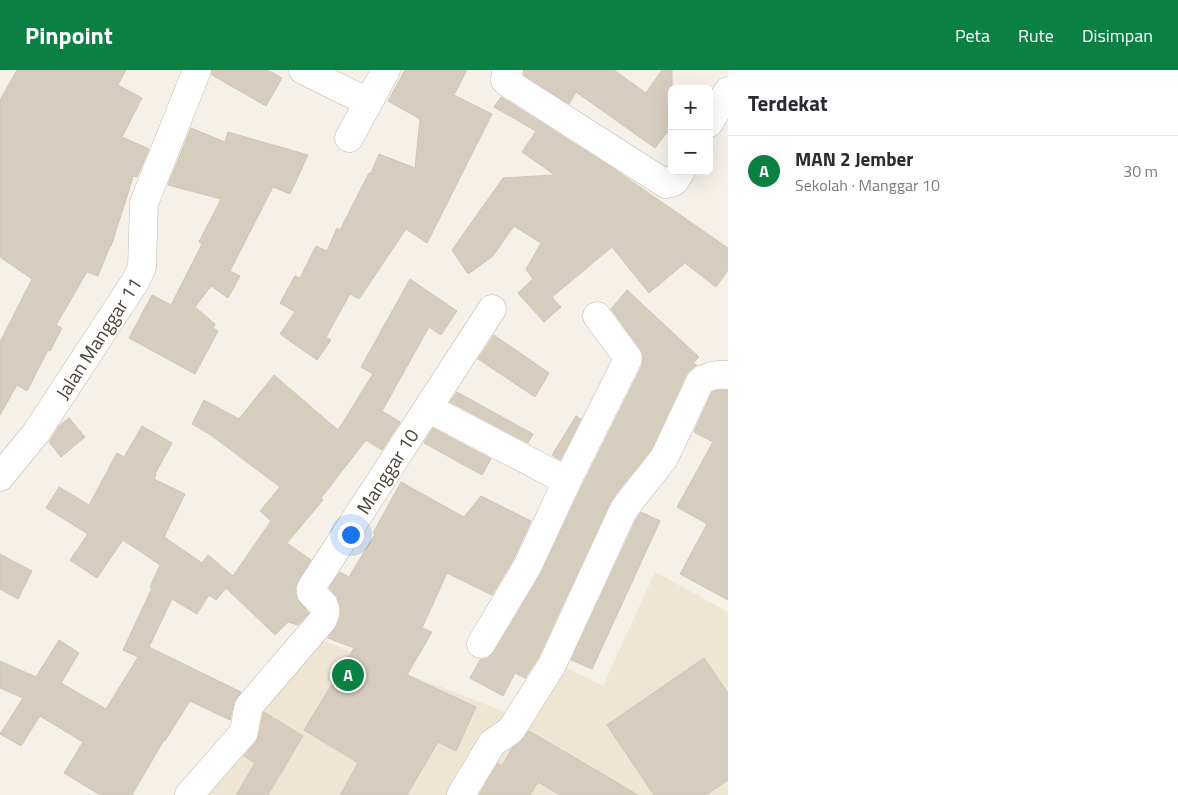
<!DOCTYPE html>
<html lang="id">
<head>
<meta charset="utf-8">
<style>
  body { margin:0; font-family:"Titillium Web",sans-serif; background:#f7f7f7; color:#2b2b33 }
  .controls { position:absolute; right:15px; top:15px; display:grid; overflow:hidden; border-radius:8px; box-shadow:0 5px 20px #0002 }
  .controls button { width:45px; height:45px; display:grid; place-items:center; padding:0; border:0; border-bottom:1px solid #e1e1e2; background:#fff; color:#2b2b33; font:25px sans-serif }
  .you { position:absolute; left:350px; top:464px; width:18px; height:18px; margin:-12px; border:4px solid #fff; border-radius:50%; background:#1a73e8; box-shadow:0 0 0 8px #1a73e833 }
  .badge { display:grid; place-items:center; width:32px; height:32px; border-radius:50%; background:#0b8043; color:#fff; font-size:16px; font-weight:700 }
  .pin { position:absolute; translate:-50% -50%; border:2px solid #fff; box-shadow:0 1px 5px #0006 }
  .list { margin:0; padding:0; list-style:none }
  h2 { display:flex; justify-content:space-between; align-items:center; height:65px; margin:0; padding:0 20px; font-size:21px }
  h2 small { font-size:16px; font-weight:400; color:#7c7c81 }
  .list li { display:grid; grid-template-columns:32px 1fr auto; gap:15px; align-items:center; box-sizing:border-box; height:70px; padding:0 20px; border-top:1px solid #e1e1e2 }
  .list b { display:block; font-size:19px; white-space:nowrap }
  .list p { margin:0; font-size:16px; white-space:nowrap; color:#7c7c81 }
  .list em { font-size:16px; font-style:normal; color:#7c7c81 }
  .map { position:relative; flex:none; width:728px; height:725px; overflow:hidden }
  header { display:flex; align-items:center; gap:30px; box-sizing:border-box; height:70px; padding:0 25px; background:#0b8043; color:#fff }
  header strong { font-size:24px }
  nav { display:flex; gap:28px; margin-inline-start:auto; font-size:18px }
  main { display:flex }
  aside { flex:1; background:#fff }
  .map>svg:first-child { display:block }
  .education { fill:#eee6d3 }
  .building { fill:#d7cdbf; stroke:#d2c4b2 }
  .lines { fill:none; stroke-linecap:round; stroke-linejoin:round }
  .street-casing { stroke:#c1b9ac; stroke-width:29 }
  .street { stroke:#fff; stroke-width:28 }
  .labels { text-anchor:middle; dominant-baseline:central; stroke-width:4.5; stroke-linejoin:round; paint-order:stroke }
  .street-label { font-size:19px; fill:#494237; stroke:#fff }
</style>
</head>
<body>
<header>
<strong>Pinpoint</strong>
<nav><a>Peta</a><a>Rute</a><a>Disimpan</a></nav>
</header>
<main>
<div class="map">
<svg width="728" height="725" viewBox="0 0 728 725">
  <rect width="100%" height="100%" fill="#f5f1e9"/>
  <path class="education" d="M655 502 728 542V725H191L314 567 525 650 559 594 603 616Z"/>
  <path class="building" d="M17 0H126L118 15 142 28 122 67 149 79 137 107 133 106 130 117 111 176H110L98 206 87 202 56 255 62 258 50 281 48 280 27 321 17 315 0 345V272L32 209 0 187V30Z
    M212 0H268L282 8 266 36 212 5Z
    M405 0H467L454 25 492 44 427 173 406 159 359 229 350 224 326 267 331 270 317 290 280 264 295 242 280 233 295 206 300 208 316 176 327 181 337 158 340 160 369 103H371L379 84 415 98 420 49 388 31Z
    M524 0H614L646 23 662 0H672V56L655 78 576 22 569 34 524 5Z
    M501 27 611 97 728 178V200L716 217 685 193 649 223 612 177 552 227 561 237 544 252 518 223 533 209 526 199 541 173 514 156 493 186 468 204 452 180 503 108 555 105 522 82 536 61 494 37Z
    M191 58 225 72 228 62 308 85 290 124 273 117 230 201 240 206 228 228 211 216 195 237 215 254 213 258 218 261 195 304 129 268 152 225 171 235 202 174 199 172 221 129 168 115Z
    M410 209 457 241 441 265 429 257 382 341 400 352 382 380 366 370 321 428 323 430 287 473 311 490 298 510 295 518 297 529 309 543 298 555 288 552 275 565 226 518 216 530 209 525 197 544 172 529 149 577 241 622 234 632 230 650 190 631 165 671 164 670 132 725H100L64 703 83 672 40 646 21 676 0 664 23 628 0 618V591L36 607 59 570 79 583 61 613 106 639 138 587 123 580 152 518 150 517 160 495 123 470 97 508 70 490 88 464 46 438 59 417 89 435 117 383 124 387 142 356 172 373 155 404 156 405 154 409 185 424 164 467 202 493 208 485 233 506 271 451 260 441 280 417 211 365 192 354 204 330 239 349 274 305 338 360 373 304 361 297Z
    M627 220 699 287 693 293 697 295 690 300 686 305 651 380 615 425 609 435 538 588 525 608 515 603 503 626 470 608 480 590 488 588 494 582 540 505 581 418 642 296 643 286 641 280 611 239Z
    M494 265 549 303 535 327 478 289Z
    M718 320H728V530L680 504 707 454 677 437 713 372 694 362 712 322Z
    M457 322 533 364 528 373 450 332Z
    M576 346 581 349 560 390 552 385Z
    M69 348 85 367 61 387 49 372 59 356Z
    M433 358 491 389 482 405 424 373Z
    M401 412 464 447 481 426 531 451 513 490 492 525 447 503 422 558 432 562 407 605 476 637 456 681 438 672 407 725H340L358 693 304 660 354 578 328 568 336 557 340 548 341 539 337 527 329 518 340 502 349 507 375 464 373 463Z
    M641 442 660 451 592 599 571 590 636 450Z
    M0 484 32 501 18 529 0 519Z
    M704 588 728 623V710L706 725H654L607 655Z
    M264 642 303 666 268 725H236L255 693 244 686 256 672 259 665 263 644Z
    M529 661 567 683 638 725H560L538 712 530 725H479L498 693 502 696 512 678 520 673Z"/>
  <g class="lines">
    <defs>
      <path id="street" d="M303 0 368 32
        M509 0 506 3 505 10 508 13 666 114C676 113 676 109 681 101
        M709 53 728 21
        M349 68 386 0
        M428 338 567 411
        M0 407 36 363 135 212 142 197 144 133 197 0
        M481 574 527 497 567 411 627 291 628 288 597 246
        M189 725 244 662 248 639 250 635 322 551C331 534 320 533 311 523V518L492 239
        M461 725 492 673 511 660 552 595 622 443 627 435 664 388 700 312C708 305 717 304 728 305"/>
    </defs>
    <use href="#street" class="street-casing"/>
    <use href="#street" class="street"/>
  </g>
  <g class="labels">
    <g class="street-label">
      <text transform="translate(98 268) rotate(-57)">Jalan Manggar 11</text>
      <text transform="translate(387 401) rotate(-57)">Manggar 10</text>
    </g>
  </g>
</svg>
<div class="controls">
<button>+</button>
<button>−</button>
</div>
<div class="you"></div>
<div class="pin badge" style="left:348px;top:605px">A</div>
</div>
<aside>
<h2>Terdekat<small></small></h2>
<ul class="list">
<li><span class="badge">A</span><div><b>MAN 2 Jember</b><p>Sekolah · Manggar 10</p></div><em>30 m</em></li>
</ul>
</aside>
</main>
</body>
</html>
